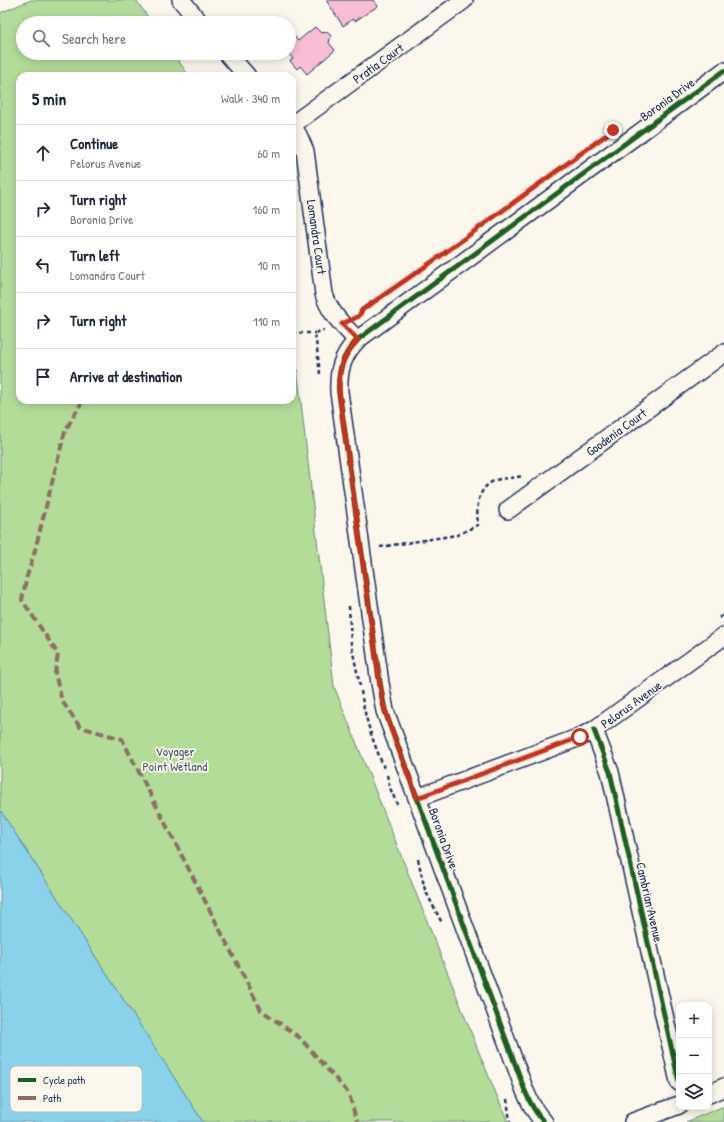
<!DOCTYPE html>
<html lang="en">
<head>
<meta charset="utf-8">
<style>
  body { margin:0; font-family:"Patrick Hand",sans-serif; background:#f6f6f7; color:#1f2937 }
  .controls { position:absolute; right:12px; bottom:12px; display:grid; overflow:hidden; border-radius:8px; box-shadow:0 2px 10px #0003 }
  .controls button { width:36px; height:36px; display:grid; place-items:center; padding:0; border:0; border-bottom:1px solid #e0e1e3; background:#fff; color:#1f2937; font:20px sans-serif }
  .stop { position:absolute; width:12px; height:12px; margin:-9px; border:3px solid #c8321e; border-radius:50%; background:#fff }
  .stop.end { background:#c8321e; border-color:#fff; box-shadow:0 1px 4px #0008 }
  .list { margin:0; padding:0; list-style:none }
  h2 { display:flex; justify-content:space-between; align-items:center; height:52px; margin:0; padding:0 16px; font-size:17px }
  h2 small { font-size:13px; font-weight:400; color:#747a83 }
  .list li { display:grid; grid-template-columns:26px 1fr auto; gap:12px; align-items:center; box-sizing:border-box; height:56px; padding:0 16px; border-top:1px solid #e0e1e3 }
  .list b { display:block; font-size:15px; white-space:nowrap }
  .list p { margin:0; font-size:13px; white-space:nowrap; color:#747a83 }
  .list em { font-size:13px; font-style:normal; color:#747a83 }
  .icon { flex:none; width:22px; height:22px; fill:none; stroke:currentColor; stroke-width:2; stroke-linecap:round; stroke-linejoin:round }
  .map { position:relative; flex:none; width:724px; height:1122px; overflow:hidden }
  .search { position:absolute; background:#fff; box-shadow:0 2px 10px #0003; left:16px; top:16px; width:280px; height:44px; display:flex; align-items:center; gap:10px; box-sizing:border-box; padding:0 14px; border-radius:22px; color:#747a83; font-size:15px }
  .panel { position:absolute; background:#fff; box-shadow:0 2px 10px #0003; left:16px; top:72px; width:280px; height:332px; border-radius:12px }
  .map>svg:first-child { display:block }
  .green { fill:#b3dc99; stroke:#67867c }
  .water { fill:#89d2ea; stroke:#5d91b2 }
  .building { fill:#f8bfd4; stroke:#1b2f5e }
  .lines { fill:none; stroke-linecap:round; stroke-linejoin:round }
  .minor-casing { stroke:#1b2f5e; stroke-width:20 }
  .path { stroke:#1b2f5e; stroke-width:2.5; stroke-dasharray:4 3; stroke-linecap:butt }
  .minor { stroke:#fbf7ec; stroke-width:17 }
  .quiet { stroke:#8d6e63; stroke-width:4; stroke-dasharray:8 4; stroke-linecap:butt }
  .cycleway-casing { stroke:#fbf7ec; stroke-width:8 }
  .cycleway { stroke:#1b5e20; stroke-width:5 }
  .route { stroke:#c8321e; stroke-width:5 }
  .labels { text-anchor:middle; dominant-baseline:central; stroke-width:3.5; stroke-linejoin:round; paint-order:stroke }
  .street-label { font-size:13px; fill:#1b2f5e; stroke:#fbf7ec }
  .park-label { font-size:13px; fill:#415a6d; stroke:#fbf7ec }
  .key { fill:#fbf7ec; stroke:#b8bbc1; stroke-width:1 }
  .key-label { font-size:11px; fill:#1b2f5e }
</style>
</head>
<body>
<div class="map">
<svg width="724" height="1122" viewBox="0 0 724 1122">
  <rect width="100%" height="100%" fill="#fbf7ec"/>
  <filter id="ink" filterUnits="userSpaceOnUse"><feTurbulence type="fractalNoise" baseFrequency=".025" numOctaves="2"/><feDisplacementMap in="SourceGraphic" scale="8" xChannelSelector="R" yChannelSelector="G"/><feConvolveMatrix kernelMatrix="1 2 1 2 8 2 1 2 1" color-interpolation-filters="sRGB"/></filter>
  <g filter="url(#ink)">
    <path class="green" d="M31 0H136L152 23H23V53H173L189 76H20V400H292V325L334 686 482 1060 508 1122H203L0 810V13Z
      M724 1106V1122H686Z"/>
    <path class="water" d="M0 810 203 1122H0Z"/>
    <path class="building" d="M326 0H373L378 6 355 21 353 19 343 26Z
      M315 27 321 33 327 32 331 36 329 43 335 50 307 74 300 66 297 69 290 61 293 59 288 53 289 30 298 41Z"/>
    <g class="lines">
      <defs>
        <path id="minor" d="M181 0 200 23
          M227 53 247 76
          M292 125 464 0
          M292 126 298 135 305 151 324 294C330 314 344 326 357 340
          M508 510 724 353
          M594 730 610 772 679 1082
          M417 798 580 737 594 730 724 636
          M709 1094 724 1087
          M544 1122C535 1113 530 1103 525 1091L385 711 380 683 339 392C338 370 342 356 357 340L724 71
          M633 1122 679 1105"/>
      </defs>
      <use href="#minor" class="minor-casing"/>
      <path class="path" d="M361 313 362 310 381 297
        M292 333H315
        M320 374 315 333 324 330
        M380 547 457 535 478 525C476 507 477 484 500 479 507 478 515 478 522 476
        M349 606 351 643 360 686
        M719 618 724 614
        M361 691C365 720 373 741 384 768
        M387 775 390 788 397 804
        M418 859 425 890 442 923
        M507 1099 510 1122"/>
      <use href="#minor" class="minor"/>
      <path class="quiet" d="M83 400 65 431 34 554 27 576 22 600 58 654 55 673 62 701 80 727 122 739 261 1010 300 1038 349 1094 357 1122"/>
      <defs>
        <path id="cycleway" d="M594 730 610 772 679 1082
          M544 1122C535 1113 530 1103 525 1091L385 711 380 683 339 392C338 370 342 356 357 340L724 71"/>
      </defs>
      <use href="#cycleway" class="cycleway-casing"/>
      <use href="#cycleway" class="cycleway"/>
    </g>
  </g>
  <g class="lines" filter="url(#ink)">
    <path class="route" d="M580 737 417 798 390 726 382 700 339 392C338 370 342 356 358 340L342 324 359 316 362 310 439 257 613 130"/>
  </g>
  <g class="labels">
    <g class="street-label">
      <text transform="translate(378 63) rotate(-36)">Pratia Court</text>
      <text transform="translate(667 99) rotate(-36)">Boronia Drive</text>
      <text transform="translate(317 237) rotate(82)">Lomandra Court</text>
      <text transform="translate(616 432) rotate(-36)">Goodenia Court</text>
      <text transform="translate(631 704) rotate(-36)">Pelorus Avenue</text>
      <text transform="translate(444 838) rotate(70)">Boronia Drive</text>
      <text transform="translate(650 902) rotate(77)">Cambrian Avenue</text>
    </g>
    <g class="park-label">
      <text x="175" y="751">Voyager<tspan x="175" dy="15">Point Wetland</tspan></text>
    </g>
  </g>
  <rect x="10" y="1066" width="132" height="46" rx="6" class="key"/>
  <rect x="18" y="1078" width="18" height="4" fill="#1b5e20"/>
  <rect x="18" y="1096" width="18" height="4" fill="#8d6e63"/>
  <g class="key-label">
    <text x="43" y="1084">Cycle path</text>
    <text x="43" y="1102">Path</text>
  </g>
</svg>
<div class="controls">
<button>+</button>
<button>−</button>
<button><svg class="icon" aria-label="layers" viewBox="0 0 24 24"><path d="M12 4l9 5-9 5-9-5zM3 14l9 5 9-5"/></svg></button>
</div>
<div class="stop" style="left:580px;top:737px"></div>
<div class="stop end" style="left:613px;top:130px"></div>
<div class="search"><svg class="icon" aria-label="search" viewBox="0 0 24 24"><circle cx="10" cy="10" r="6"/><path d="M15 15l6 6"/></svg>Search here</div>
<section class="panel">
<h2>5 min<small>Walk · 340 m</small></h2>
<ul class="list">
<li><svg class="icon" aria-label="ahead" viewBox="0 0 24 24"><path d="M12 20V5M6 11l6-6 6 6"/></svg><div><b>Continue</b><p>Pelorus Avenue</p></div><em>60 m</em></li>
<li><svg class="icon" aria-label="right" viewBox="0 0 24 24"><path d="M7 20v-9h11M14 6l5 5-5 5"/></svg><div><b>Turn right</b><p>Boronia Drive</p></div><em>160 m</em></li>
<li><svg class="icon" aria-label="left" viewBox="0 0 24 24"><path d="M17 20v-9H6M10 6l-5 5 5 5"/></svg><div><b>Turn left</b><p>Lomandra Court</p></div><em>10 m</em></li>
<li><svg class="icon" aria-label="right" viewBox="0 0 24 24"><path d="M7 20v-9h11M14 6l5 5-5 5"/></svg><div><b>Turn right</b></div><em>110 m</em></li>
<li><svg class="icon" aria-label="arrive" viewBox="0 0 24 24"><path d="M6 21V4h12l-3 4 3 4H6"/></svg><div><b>Arrive at destination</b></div></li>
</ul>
</section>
</div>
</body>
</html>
